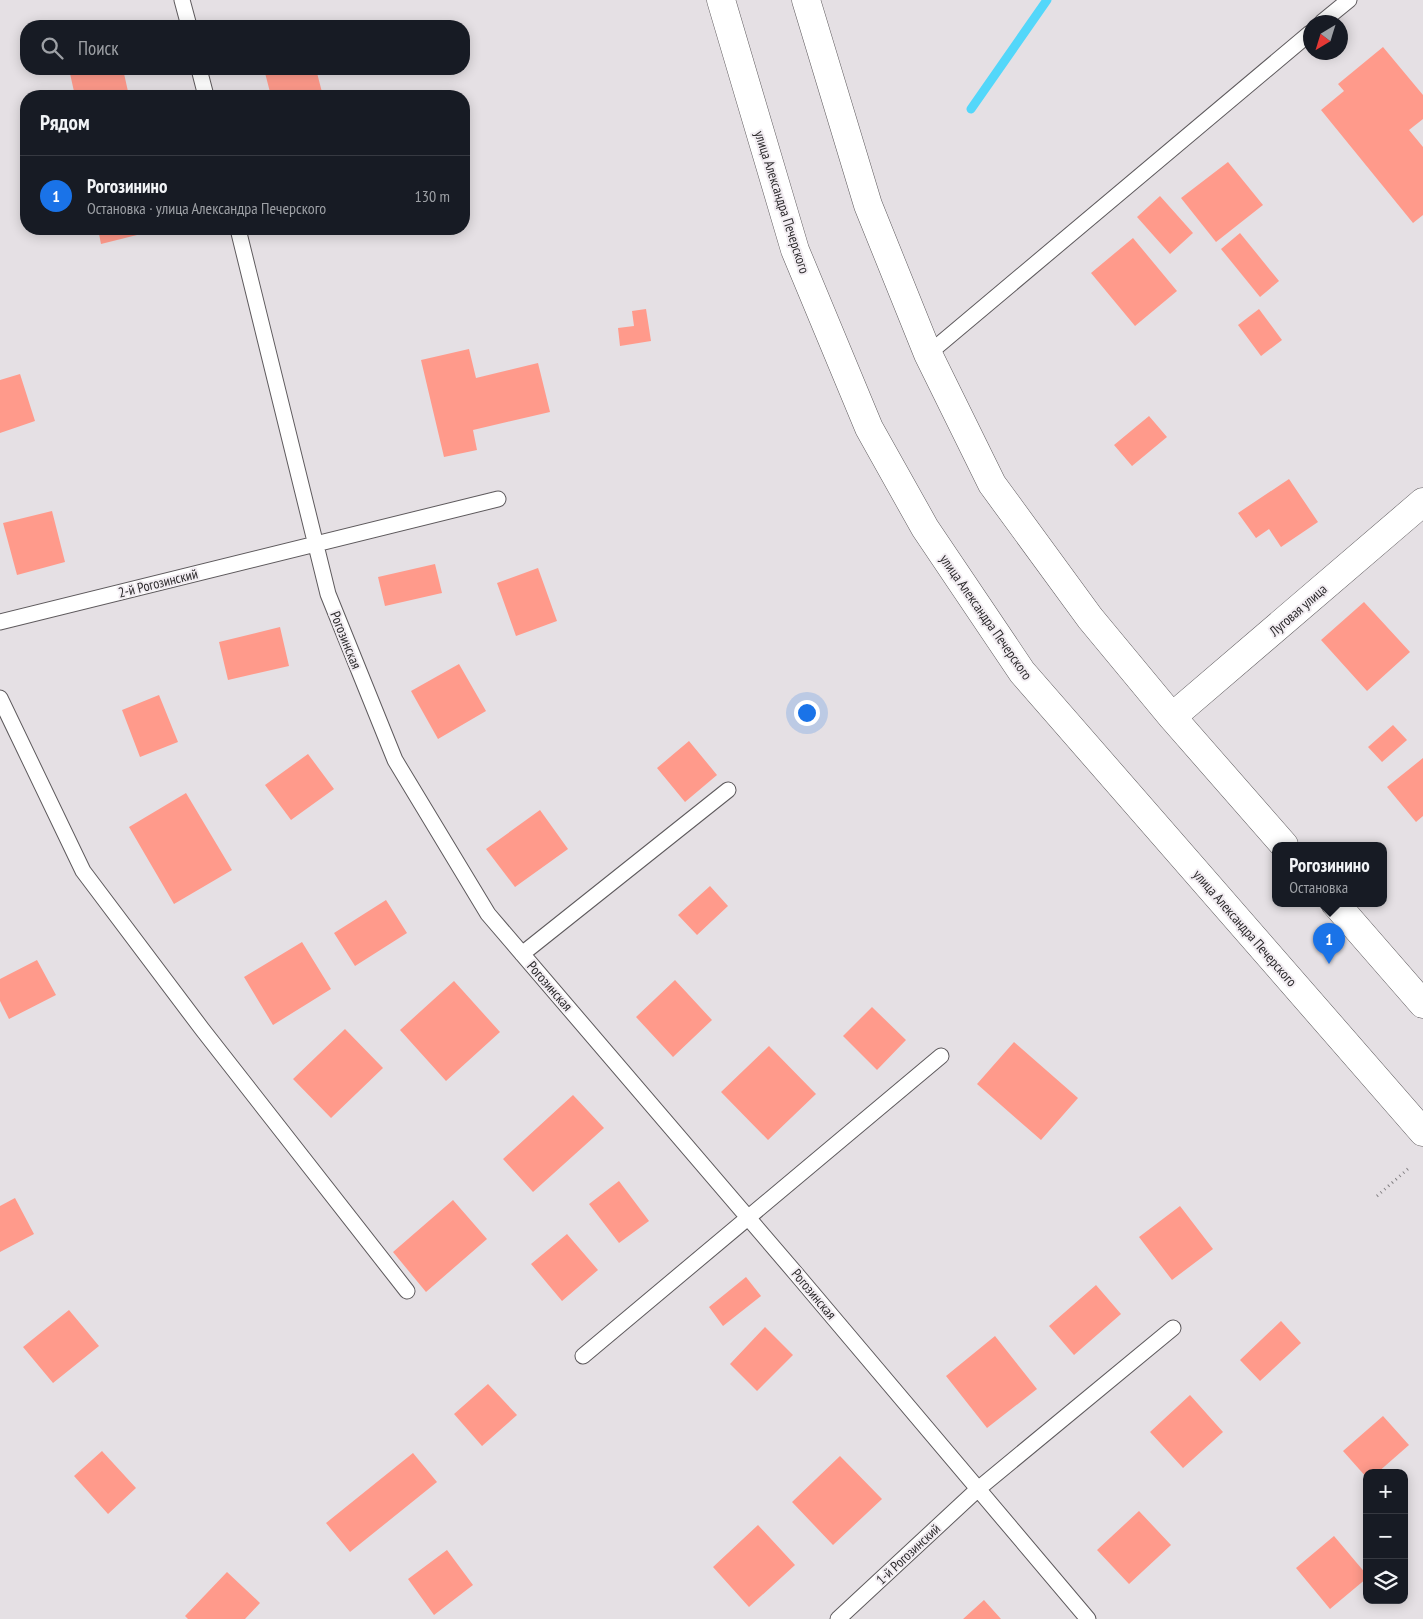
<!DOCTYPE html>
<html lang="ru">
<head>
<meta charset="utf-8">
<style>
  body { margin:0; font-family:"PT Sans Narrow",sans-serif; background:#242831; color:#f1f3f6 }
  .controls { position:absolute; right:15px; bottom:15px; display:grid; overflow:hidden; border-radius:10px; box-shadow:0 2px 12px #0003 }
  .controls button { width:45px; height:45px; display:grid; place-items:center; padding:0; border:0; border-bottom:1px solid #363941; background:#171b24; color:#f1f3f6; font:25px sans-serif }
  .compass { position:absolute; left:1303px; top:15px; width:45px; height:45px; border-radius:50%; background:#171b24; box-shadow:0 2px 12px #0003; rotate:218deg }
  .you { position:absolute; left:806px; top:712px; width:18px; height:18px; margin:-12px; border:4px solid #fff; border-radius:50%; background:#1a73e8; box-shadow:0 0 0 8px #1a73e833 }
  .badge { display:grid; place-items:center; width:32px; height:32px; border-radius:50%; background:#1a73e8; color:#fff; font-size:16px; font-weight:700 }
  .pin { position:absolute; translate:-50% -41px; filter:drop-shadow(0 1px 2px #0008) }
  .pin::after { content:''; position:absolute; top:26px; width:18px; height:15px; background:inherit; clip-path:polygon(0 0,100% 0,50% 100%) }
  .popup { position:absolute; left:1272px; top:842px; width:115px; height:65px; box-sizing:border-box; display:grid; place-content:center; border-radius:10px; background:#171b24; filter:drop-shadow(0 1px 4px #0005); font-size:16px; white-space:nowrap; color:#9ea1a6 }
  .popup b { font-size:19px; color:#f1f3f6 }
  .popup::after { content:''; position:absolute; left:50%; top:100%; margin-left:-10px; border:10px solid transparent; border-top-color:#171b24 }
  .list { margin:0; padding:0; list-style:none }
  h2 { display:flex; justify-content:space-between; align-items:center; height:65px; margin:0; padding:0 20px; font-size:21px }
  h2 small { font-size:16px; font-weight:400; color:#9ea1a6 }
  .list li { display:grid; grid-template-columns:32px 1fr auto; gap:15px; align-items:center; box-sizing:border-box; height:80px; padding:0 20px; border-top:1px solid #363941 }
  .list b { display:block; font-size:19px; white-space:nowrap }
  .list p { margin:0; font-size:16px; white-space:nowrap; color:#9ea1a6 }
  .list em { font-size:16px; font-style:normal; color:#9ea1a6 }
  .icon { flex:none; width:28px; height:28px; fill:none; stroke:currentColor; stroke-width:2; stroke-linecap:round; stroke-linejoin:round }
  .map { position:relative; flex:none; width:1423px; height:1619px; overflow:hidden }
  .search { position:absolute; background:#171b24; box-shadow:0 2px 12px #0003; left:20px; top:20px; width:450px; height:55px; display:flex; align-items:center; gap:12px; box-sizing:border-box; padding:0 18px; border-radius:20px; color:#9ea1a6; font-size:19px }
  .panel { position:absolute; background:#171b24; box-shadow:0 2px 12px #0003; left:20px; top:90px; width:450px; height:145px; border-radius:20px }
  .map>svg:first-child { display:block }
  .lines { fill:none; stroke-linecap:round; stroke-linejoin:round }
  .stream { stroke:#53d7fa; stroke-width:9 }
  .building { fill:#ff9a8b }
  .service-casing { stroke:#5e5a5d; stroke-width:17 }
  .minor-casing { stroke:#5e5a5d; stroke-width:29 }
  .secondary-casing { stroke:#5e5a5d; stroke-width:29 }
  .path { stroke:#827f82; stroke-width:3; stroke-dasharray:1 4; stroke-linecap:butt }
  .service { stroke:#fff; stroke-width:15 }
  .minor { stroke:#fff; stroke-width:28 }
  .secondary { stroke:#fff; stroke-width:28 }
  .labels { text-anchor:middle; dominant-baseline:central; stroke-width:4; stroke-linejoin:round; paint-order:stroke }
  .street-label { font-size:14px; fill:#2c2a2c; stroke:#f2edf2 }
</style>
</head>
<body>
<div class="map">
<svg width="1423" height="1619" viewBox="0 0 1423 1619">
  <rect width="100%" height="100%" fill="#e5e0e4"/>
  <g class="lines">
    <path class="stream" d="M971 109 1047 0"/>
  </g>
  <path class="building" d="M1383 47 1423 95V119L1409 130 1423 147V215L1413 223 1321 110 1344 91 1338 84Z
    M69 69H123L129 96H75Z
    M264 69H316L323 96H271Z
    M1228 162 1263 205 1216 242 1181 198Z
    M1160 196 1193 233 1170 254 1137 217Z
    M98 229H161L101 244Z
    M1240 233 1279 281 1260 297 1221 249Z
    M1133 238 1177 291 1135 326 1091 273Z
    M646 309 651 341 620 346 618 328 634 326 632 311Z
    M1259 309 1282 340 1261 356 1238 325Z
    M469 349 476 378 538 363 550 412 473 430 477 450 444 457 421 360Z
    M20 374 35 421 0 433V380Z
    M1149 416 1167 437 1132 466 1114 445Z
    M1289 479 1318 522 1281 547 1269 529 1256 538 1238 513Z
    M52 511 65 562 17 575 3 523Z
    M435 564 442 593 385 606 378 577Z
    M538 568 557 621 516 636 497 583Z
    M1364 602 1410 652 1367 691 1321 640Z
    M280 627 289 666 228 680 219 642Z
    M459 664 486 711 438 739 411 691Z
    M159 695 178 742 140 757 122 710Z
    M1393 725 1407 740 1382 762 1368 747Z
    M689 741 717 775 685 802 657 768Z
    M308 754 334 789 291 820 265 785Z
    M1423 758V816L1416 822 1387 787Z
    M186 793 232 870 174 904 129 827Z
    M540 810 568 849 515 887 486 849Z
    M710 886 728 906 697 935 678 915Z
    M386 900 407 933 355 966 334 933Z
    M302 942 331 989 273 1025 244 977Z
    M37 960 56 995 9 1019 0 1001V979Z
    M675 980 712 1020 673 1057 636 1017Z
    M454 981 500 1032 446 1081 400 1030Z
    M872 1007 906 1040 877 1070 843 1036Z
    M345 1029 383 1068 331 1118 293 1079Z
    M1014 1042 1078 1098 1041 1140 977 1084Z
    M769 1046 816 1094 768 1140 721 1092Z
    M573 1095 604 1128 533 1192 503 1159Z
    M619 1181 649 1221 619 1243 589 1204Z
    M15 1198 34 1234 0 1252V1206Z
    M453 1200 487 1239 426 1292 393 1252Z
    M1180 1206 1213 1249 1172 1280 1139 1237Z
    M567 1234 598 1270 562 1301 531 1264Z
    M746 1277 761 1296 723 1326 709 1307Z
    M1096 1285 1121 1314 1074 1355 1049 1326Z
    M69 1310 99 1346 53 1383 23 1347Z
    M1281 1321 1301 1343 1260 1381 1240 1360Z
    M765 1327 793 1355 757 1391 730 1364Z
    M995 1336 1037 1389 987 1428 946 1376Z
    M488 1384 517 1415 482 1446 454 1414Z
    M1190 1395 1223 1432 1183 1468 1150 1432Z
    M1383 1416 1409 1445 1377 1473H1367V1478L1343 1451Z
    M102 1451 136 1488 108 1514 74 1476Z
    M413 1453 437 1482 350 1552 326 1523Z
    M840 1456 882 1499 833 1545 792 1502Z
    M1139 1511 1171 1545 1129 1584 1097 1550Z
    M758 1525 795 1565 749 1607 713 1567Z
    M1334 1536 1367 1575V1578L1330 1609 1296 1568Z
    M447 1550 473 1585 434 1615 408 1579Z
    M227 1572 260 1603 245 1619H188L185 1616Z
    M984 1600 1001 1619H963Z"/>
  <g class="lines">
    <defs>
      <path id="service" d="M182 0 189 26
        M1322 22 1349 0
        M199 69 206 96
        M238 229 328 594 395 760 488 914 798 1276 1088 1619
        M928 354 1310 33
        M0 622 498 499
        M0 698 83 871 202 1029 407 1291
        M522 954 728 790
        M583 1356 941 1056
        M838 1619 978 1489 1173 1328"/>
      <path id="minor" d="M806 0 868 205 928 354 992 484 1090 618 1172 717 1284 845
        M1172 717 1423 502
        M1335 903 1423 1004"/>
      <path id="secondary" d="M721 0 795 250 869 428 925 528 1022 672 1423 1132"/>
    </defs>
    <use href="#service" class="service-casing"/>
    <use href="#minor" class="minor-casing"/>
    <use href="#secondary" class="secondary-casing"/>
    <path class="path" d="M1377 1196 1409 1168"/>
    <use href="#service" class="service"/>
    <use href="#minor" class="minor"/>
    <use href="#secondary" class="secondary"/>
  </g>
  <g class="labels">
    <g class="street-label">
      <text transform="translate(782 202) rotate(72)">улица Александра Печерского</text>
      <text transform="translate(158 583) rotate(-14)">2-й Рогозинский</text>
      <text transform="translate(1298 610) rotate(-41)">Луговая улица</text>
      <text transform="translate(986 617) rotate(55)">улица Александра Печерского</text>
      <text transform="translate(346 640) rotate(68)">Рогозинская</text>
      <text transform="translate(1245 928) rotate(49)">улица Александра Печерского</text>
      <text transform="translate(550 986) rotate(49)">Рогозинская</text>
      <text transform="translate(814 1294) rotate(50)">Рогозинская</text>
      <text transform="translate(908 1554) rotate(-43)">1-й Рогозинский</text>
    </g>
  </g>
</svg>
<div class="controls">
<button>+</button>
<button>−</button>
<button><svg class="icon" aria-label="layers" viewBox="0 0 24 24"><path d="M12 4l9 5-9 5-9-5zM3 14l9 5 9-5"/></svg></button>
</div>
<svg class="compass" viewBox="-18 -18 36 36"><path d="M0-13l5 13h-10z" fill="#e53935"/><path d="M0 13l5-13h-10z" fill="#9ea1a6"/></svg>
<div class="you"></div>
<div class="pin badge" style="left:1329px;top:964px">1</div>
<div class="popup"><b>Рогозинино</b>Остановка</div>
<div class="search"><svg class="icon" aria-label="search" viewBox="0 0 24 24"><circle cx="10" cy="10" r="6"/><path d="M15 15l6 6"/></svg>Поиск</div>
<section class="panel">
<h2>Рядом<small></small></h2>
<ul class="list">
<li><span class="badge">1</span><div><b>Рогозинино</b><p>Остановка · улица Александра Печерского</p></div><em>130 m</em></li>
</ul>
</section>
</div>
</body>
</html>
